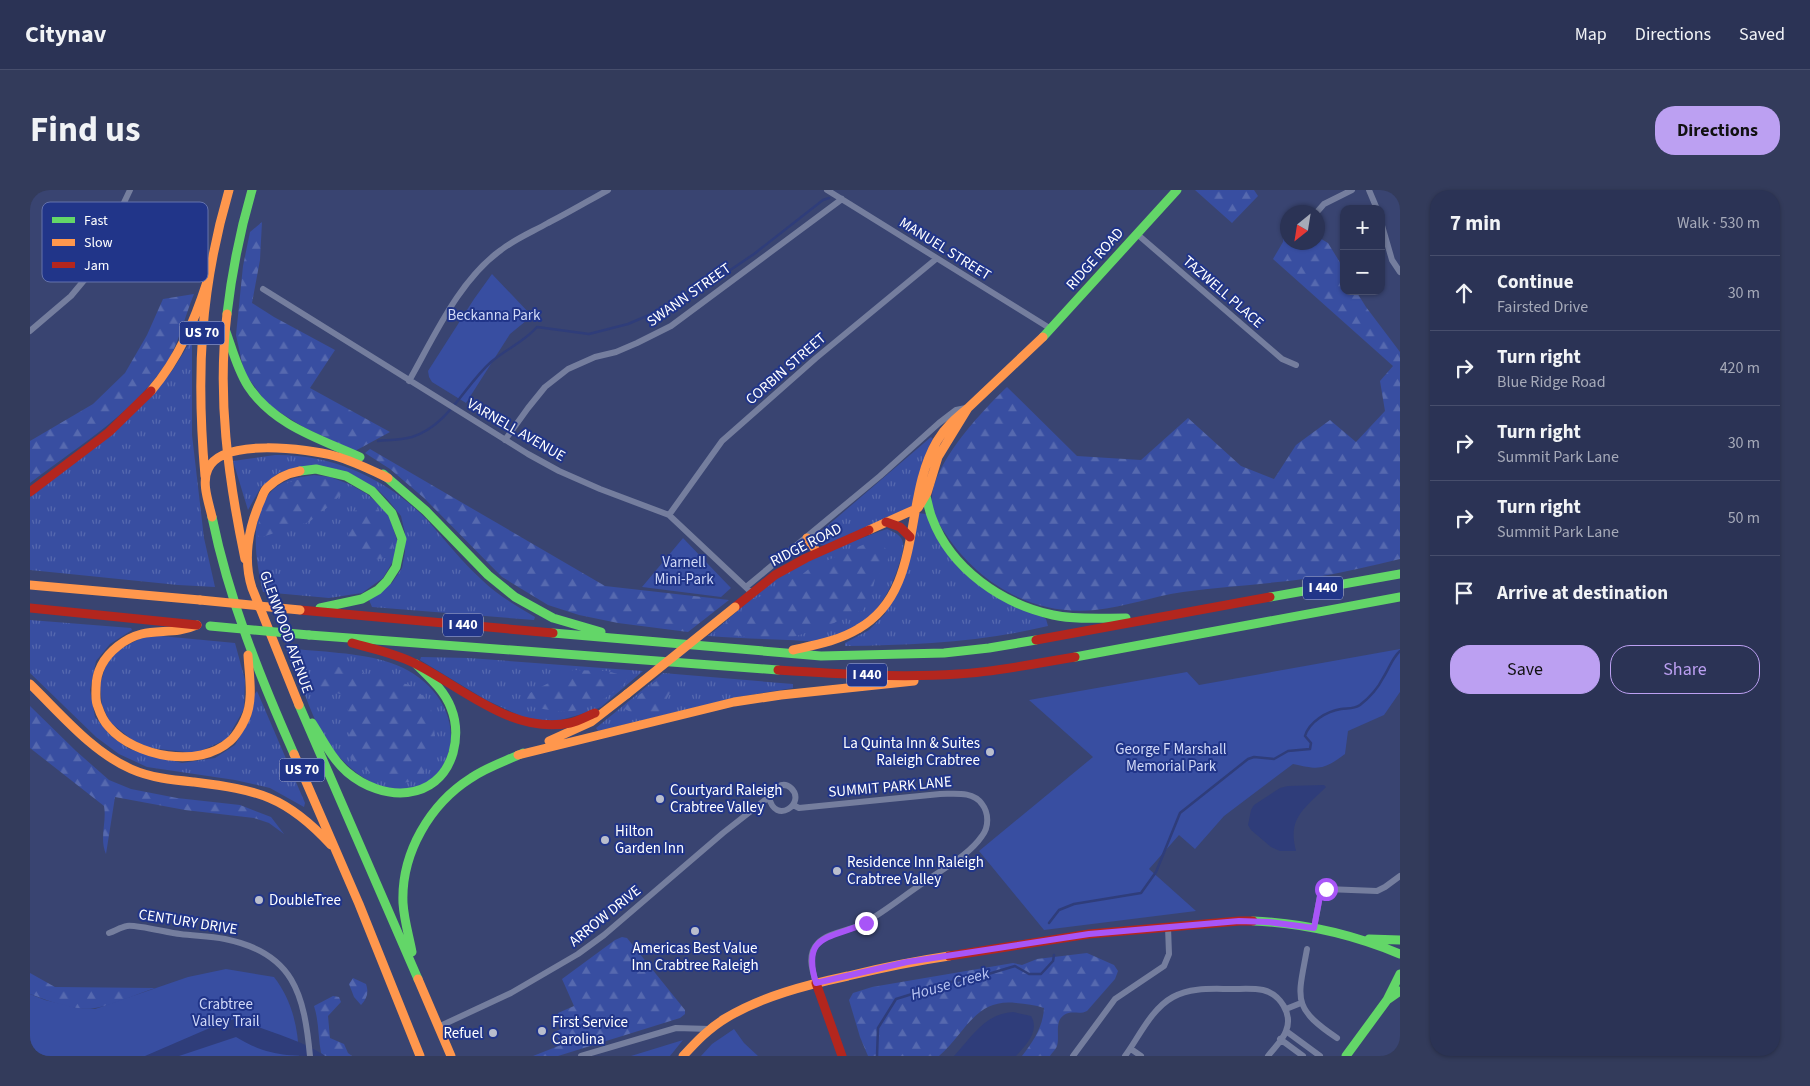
<!DOCTYPE html>
<html lang="en">
<head>
<meta charset="utf-8">
<style>
  body { margin:0; font-family:"Source Sans 3",sans-serif; background:#333b5b; color:#f1f3f6 }
  .controls { position:absolute; right:15px; top:15px; display:grid; overflow:hidden; border-radius:10px; box-shadow:0 1px 4px #0004 }
  .controls button { width:45px; height:45px; display:grid; place-items:center; padding:0; border:0; border-bottom:1px solid #474e6c; background:#2b3355; color:#f1f3f6; font:25px sans-serif }
  .compass { position:absolute; left:1250px; top:15px; width:45px; height:45px; border-radius:50%; background:#2b3355; box-shadow:0 1px 4px #0004; rotate:210deg }
  .stop { position:absolute; width:15px; height:15px; margin:-11px; border:4px solid #a855f7; border-radius:50%; background:#fff }
  .stop.end { background:#a855f7; border-color:#fff; box-shadow:0 1px 5px #0008 }
  .list { margin:0; padding:0; list-style:none }
  h2 { display:flex; justify-content:space-between; align-items:center; height:65px; margin:0; padding:0 20px; font-size:21px }
  h2 small { font-size:16px; font-weight:400; color:#a6aab9 }
  .list li { display:grid; grid-template-columns:32px 1fr auto; gap:15px; align-items:center; box-sizing:border-box; height:75px; padding:0 20px; border-top:1px solid #474e6c }
  .list b { display:block; font-size:19px; white-space:nowrap }
  .list p { margin:0; font-size:16px; white-space:nowrap; color:#a6aab9 }
  .list em { font-size:16px; font-style:normal; color:#a6aab9 }
  .actions { display:flex; gap:10px; padding:15px 20px }
  .actions a { flex:1; padding:11px 0; border:1px solid #bca0f2; border-radius:20px; text-align:center; font-size:18px; color:#bca0f2 }
  .actions .main { background:#bca0f2; color:#111 }
  .icon { flex:none; width:28px; height:28px; fill:none; stroke:currentColor; stroke-width:2; stroke-linecap:round; stroke-linejoin:round }
  .map { position:relative; flex:none; width:1370px; height:866px; overflow:hidden; border-radius:20px }
  header { display:flex; align-items:center; gap:30px; box-sizing:border-box; height:70px; padding:0 25px; background:#2b3355; border-bottom:1px solid #474e6c }
  header strong { font-size:24px }
  nav { display:flex; gap:28px; margin-inline-start:auto; font-size:18px }
  .intro { display:flex; align-items:center; justify-content:space-between; box-sizing:border-box; height:120px; padding:0 30px }
  h1 { margin:0; font-size:35px }
  .button { padding:12px 22px; border-radius:20px; background:#bca0f2; color:#111; font-size:18px; font-weight:700 }
  main { display:flex; gap:30px; padding:0 30px }
  aside { flex:1; background:#2b3355; border-radius:20px; box-shadow:0 1px 4px #0004 }
  .map>svg:first-child { display:block }
  .grass { fill:url(#grass-tufts) }
  .forest { fill:url(#forest-firs) }
  .park { fill:#384ea1 }
  .water { fill:#2f3d7a }
  .lines { fill:none; stroke-linecap:round; stroke-linejoin:round }
  .stream { stroke:#2f3d7a; stroke-width:2.5 }
  .street { stroke:#757e9e; stroke-width:6 }
  .fast { stroke:#63d668; stroke-width:9 }
  .slow { stroke:#ff974d; stroke-width:9 }
  .jam { stroke:#b3261e; stroke-width:9 }
  .fast-bridge { stroke:#63d668; stroke-width:9 }
  .slow-bridge { stroke:#ff974d; stroke-width:9 }
  .route { stroke:#a855f7; stroke-width:6 }
  .poi-dot { fill:#babecd; stroke:#213589; stroke-width:2 }
  .labels { text-anchor:middle; dominant-baseline:central; stroke-width:4; stroke-linejoin:round; paint-order:stroke }
  .shield { fill:#213589; stroke:#bcc2dc; stroke-width:1 }
  .shield-label { font-size:14px; font-weight:bold; fill:#fff }
  .street-label { font-size:15px; fill:#fff; stroke:#213589 }
  .park-label { font-size:15px; fill:#d1d9f8; stroke:#213589 }
  .poi-label { font-size:15px; fill:#fff; stroke:#213589; text-anchor:start }
  .water-label { font-size:16px; font-style:italic; fill:#b8c4f2; stroke:#213589 }
  .key { fill:#213589; stroke:#6472ac; stroke-width:1 }
  .key-label { font-size:14px; fill:#fff }
</style>
</head>
<body>
<header>
<strong>Citynav</strong>
<nav><a>Map</a><a>Directions</a><a>Saved</a></nav>
</header>
<div class="intro"><h1>Find us</h1><a class="button">Directions</a></div>
<main>
<div class="map">
<svg width="1370" height="866" viewBox="0 0 1370 866">
  <defs>
    <pattern id="grass-tufts" width="24" height="20" patternUnits="userSpaceOnUse" patternTransform="scale(1.25)"><rect width="24" height="20" fill="#384ea1"/><path d="M3 7l-1-3M5 7V3M7 7l1-3M15 17l-1-3M17 17v-4M19 17l1-3" fill="none" stroke="#5669af"/></pattern>
    <pattern id="forest-firs" width="22" height="20" patternUnits="userSpaceOnUse" patternTransform="scale(1.25)"><rect width="22" height="20" fill="#384ea1"/><path d="M5 1l3.5 6h-7zM16 11l3.5 6h-7z" fill="#5669af"/></pattern>
  </defs>
  <rect width="100%" height="100%" fill="#394471"/>
  <path class="grass" d="M159 154 162 155V245L174 348 185 397 148 395 0 380V307L142 181Z
    M901 247 904 250 883 317 795 356 791 355 787 350 789 343Z
    M245 265C303 264 358 289 398 331 416 351 432 372 452 390 467 405 487 416 505 427L504 430 342 417 339 410 362 393 372 378 375 362V343L371 326 358 310 348 300 317 283 250 282 231 297 218 320 203 271Z
    M284 285 300 287 319 294 337 304 358 323 368 353 366 366 353 388 332 403 299 408 233 402C224 363 214 302 265 288 271 287 278 286 284 285Z
    M888 323 896 324 936 385 1016 429 1018 436C952 452 883 455 815 456V453L839 440 855 424Z
    M857 339C875 346 876 353 870 371 858 413 834 444 789 451 779 452 768 450 758 450 731 449 705 448 678 446 696 432 712 416 730 401 766 372 813 354 857 339Z
    M0 430 101 438 102 440 80 454 66 471 60 500 65 527 81 546 99 559 152 573 185 568 205 555 221 527 224 505 227 501 275 613 274 617 240 598 205 590 117 577 89 564 66 547 0 483Z
    M131 446 205 453 215 490 214 519 197 549 166 563 119 558 101 549 80 532 72 515 70 495 75 478 81 468 92 458 113 447Z
    M256 458C289 462 329 462 361 473 398 485 429 521 419 561 415 577 404 591 388 597 350 612 308 572 291 542 282 525 276 507 269 490 264 479 259 470 256 458Z
    M391 467 439 468 613 481 571 517 559 522 527 531 497 529 456 510 390 470Z
    M633 483 763 494V498L708 507 568 541 566 538Z"/>
  <path class="forest" d="M1165 0H1224L1228 6 1202 33Z
    M232 32 230 70 222 113 244 127 305 160 280 198 360 242 325 261 275 238 238 215 214 182 206 145 213 76 220 42Z
    M1257 32 1258 52H1288V47L1298 53 1314 79V101H1326L1336 117 1370 162V369C1341 376 1311 383 1281 388 1239 394 1196 396 1153 402 1124 406 1095 417 1065 420 1002 426 948 393 915 343 908 333 901 321 902 308 904 272 952 221 977 197L1047 266 1111 270 1158 228 1211 276 1244 289 1266 255 1300 230 1326 252 1355 221 1350 191 1363 176 1243 69 1253 52 1255 37Z
    M164 104C156 123 150 148 141 165 109 221 49 255 0 293V251L63 214 95 183 117 145 133 109Z
    M340 259 575 396 699 410 658 442 588 433 549 425 518 415 472 387 394 308 360 279 335 263Z
    M279 287 298 288 318 296 303 313 279 332 232 347 226 345C230 328 234 305 252 296 259 291 270 290 279 287Z
    M337 312 350 322 364 345 361 367C326 374 321 367 316 333L325 321Z
    M851 352 859 364 856 377 845 389 841 406 832 421 822 423 804 433 758 449 684 444 725 408 746 402 753 392 769 387 780 378 837 353Z
    M301 475 380 495 400 512 405 546 398 572 391 590 365 594 337 581 321 569 318 552 321 532 313 505 282 495 291 483Z
    M543 480 577 481 598 487C594 496 587 500 578 506 547 527 530 523 495 515L494 506Z
    M629 489 635 492 641 501C637 507 633 518 628 523 618 531 602 523 593 518Z
    M0 516 46 561 79 590 101 599 147 608 210 615 241 627 254 644 239 633 224 628 155 620 85 607 76 664C69 648 77 632 74 616L0 558Z
    M592 747 597 748 655 820V824L650 828 528 866H503L531 855 525 842 534 837 528 823 544 816 532 789 585 750Z
    M1057 763 1084 775 1088 781 1085 789 1057 821C1050 825 1041 820 1034 825 1024 832 1030 846 1027 856 1026 859 1022 863 1020 866H992C1003 852 1013 837 1014 818 1005 815 996 814 986 813 945 808 935 844 909 866H838L830 847 819 810 823 803 842 797 983 773 992 775 1007 769Z
    M0 783 25 797 125 798C106 804 85 815 65 818 45 822 19 811 0 804Z
    M323 788 336 794C339 803 337 808 331 815L324 807 319 794Z
    M303 806 309 807 311 812 298 826 300 848 314 854 318 863 322 866H295L291 863C288 847 289 831 284 816Z"/>
  <path class="park" d="M462 84 502 126 480 144 436 213 402 192 399 187 398 181 444 109Z
    M653 348 701 398 691 407 612 397Z
    M1370 459V502L1354 525 1318 541 1315 564C1293 580 1290 580 1263 574L1194 626 1165 659 1149 645 1119 679 1166 721 1014 740 949 661 1063 567 999 510 1157 482 1169 495Z
    M196 779 244 787C262 810 268 837 269 866H0V804L15 810 47 818 65 819 158 787Z
    M704 839 714 853 728 866H671L682 854Z
    M653 850 640 866H601Z"/>
  <path class="water" d="M1294 595 1296 597C1275 618 1257 628 1266 661H1250L1241 657 1221 640 1218 635 1221 620 1224 615 1250 598 1258 596Z
    M983 822 1001 826C1010 841 996 855 986 866H924C942 847 954 824 983 822Z
    M207 828C236 842 268 848 295 866 259 866 237 866 206 847L149 866H115L189 834Z"/>
  <g class="lines">
    <path class="stream" d="M348 251C359 250 371 250 382 247 419 235 434 196 461 172 476 159 494 152 507 137L559 144 598 134 647 113 690 87 724 64 793 10 799 8
      M1019 733 1029 720 1044 714 1111 703 1126 682 1150 623 1218 569 1224 567 1244 569 1258 561 1280 559 1281 553 1275 546C1279 532 1297 521 1311 519 1319 518 1324 519 1330 515 1339 508 1348 498 1353 488 1359 479 1362 468 1370 461
      M847 866 848 838 866 809 921 792 955 785 985 776 999 784H1011L1023 771 1024 765"/>
    <path class="street" d="M797 0 1021 139
      M1339 0 1347 19
      M1287 22 1294 14 1322 0
      M1351 32 1362 70 1370 82
      M1107 44 1252 169 1266 175
      M233 99 498 264 529 281 570 299 639 325 722 403
      M0 141 41 106 61 82 100 0
      M379 191C404 147 429 90 471 60 485 49 502 42 518 33 538 23 558 11 578 0
      M475 250 498 218 515 197 538 179 565 167 586 162 607 153 641 136 812 9
      M639 325 692 251 786 168 906 69
      M716 397 850 286 909 233 926 220 936 218
      M763 615 769 618 910 604C925 604 943 601 952 614 959 623 959 637 952 646 939 665 914 678 896 691 876 704 857 720 836 732 822 741 800 741 788 753 777 764 782 780 786 793
      M1284 738 1290 706 1296 699 1347 701 1355 697 1370 686
      M79 743C85 741 91 737 97 736 104 734 139 743 150 744 165 746 180 746 195 749 264 763 274 804 280 866
      M1277 759C1268 809 1261 817 1307 848
      M1256 819 1271 813
      M408 837 481 803 548 764 574 745 693 643 739 607C743 599 752 590 761 598 777 613 745 636 739 607
      M1256 841 1290 866
      M1250 849 1273 866
      M1101 859 1111 866
      M551 866 646 838 680 839
      M1043 866 1085 809 1134 776 1139 764 1138 737
      M1095 866C1109 847 1121 819 1143 807 1161 797 1182 799 1202 799 1212 799 1223 798 1233 800 1250 804 1263 824 1256 841 1253 850 1244 858 1238 866"/>
    <path class="fast" d="M197 124C202 81 210 41 222 0
      M195 139C202 158 207 179 218 196 243 235 290 249 330 267
      M1013 147 1147 0
      M270 281 286 279 316 286 342 301 362 323 372 349 366 377 357 391 348 400 332 409 290 418
      M353 284 396 321 458 385 485 407 523 428 571 442
      M896 306C898 313 899 321 902 328 921 379 972 414 1023 425 1047 430 1072 428 1096 428
      M182 327C199 410 230 487 264 564
      M1240 407 1370 384
      M523 443 791 466 914 463 959 458 1006 450
      M279 445 748 480
      M1045 467 1370 407
      M269 515 388 789
      M282 533C293 550 302 569 317 582 352 612 408 613 423 563 427 548 427 533 421 518 414 500 399 487 386 474
      M1223 731C1276 733 1322 744 1370 764
      M1339 749 1370 750
      M382 762C379 746 374 730 373 713 371 663 400 614 441 588 457 577 476 571 493 563
      M1357 810 1370 801
      M1316 866 1357 810 1370 784"/>
    <path class="slow" d="M197 124C187 206 198 288 215 369
      M121 201C149 168 164 132 177 92
      M175 286C166 184 170 99 199 0
      M182 327C179 313 171 293 178 279 192 247 278 259 305 266 323 271 341 280 358 288
      M839 340 888 318 897 303 908 267 938 218 1013 147
      M777 348 787 362
      M0 395 170 410
      M167 435C138 448 117 433 88 456 74 467 66 481 66 498 66 504 65 511 68 517 70 523 74 532 79 537 105 567 169 579 200 551 205 547 212 536 215 529 224 510 219 485 218 465
      M763 460C785 455 808 451 828 439 895 401 872 310 907 251 915 237 926 228 938 218
      M0 494C31 524 61 561 101 579 121 588 143 590 164 592 228 600 256 606 301 655
      M269 515 222 398C213 370 218 339 230 312 232 308 233 302 237 298 246 289 258 283 270 281
      M519 551 561 532 597 504
      M264 564 329 714 390 866
      M488 565 704 512 751 505 884 491
      M388 789 421 866
      M653 866C666 852 679 838 696 828 733 806 776 795 818 786 851 778 885 771 919 766"/>
    <path class="jam" d="M0 302 79 242 121 201
      M856 332 870 337 880 347
      M705 417 745 385 776 368 839 340
      M0 418 167 435
      M270 420 523 443
      M1006 450 1240 407
      M322 453C343 459 364 463 384 473 432 497 482 545 540 533 549 531 557 526 565 523
      M748 480C808 484 868 488 928 484 967 482 1007 473 1045 467
      M919 766 1059 744 1209 731H1223
      M786 793 812 866"/>
    <path class="fast-bridge" d="M180 436 279 445"/>
    <path class="slow-bridge" d="M170 410 270 420
      M597 504 705 417"/>
  </g>
  <g class="lines">
    <path class="route" d="M836 733C801 749 771 743 786 793L877 772 1059 744 1209 731 1239 732 1284 738 1290 706 1296 699"/>
  </g>
  <g class="poi-dot">
    <circle cx="960" cy="562" r="5"/>
    <circle cx="630" cy="609" r="5"/>
    <circle cx="575" cy="650" r="5"/>
    <circle cx="807" cy="681" r="5"/>
    <circle cx="229" cy="710" r="5"/>
    <circle cx="665" cy="741" r="5"/>
    <circle cx="512" cy="841" r="5"/>
    <circle cx="463" cy="843" r="5"/>
  </g>
  <g class="labels">
    <g class="shield">
      <rect x="149.5" y="131.5" width="45" height="23" rx="4"/>
      <rect x="1273" y="386.5" width="40" height="23" rx="4"/>
      <rect x="413" y="423.5" width="40" height="23" rx="4"/>
      <rect x="817" y="473.5" width="40" height="23" rx="4"/>
      <rect x="249.5" y="568.5" width="45" height="23" rx="4"/>
    </g>
    <g class="shield-label">
      <text x="172" y="143">US 70</text>
      <text x="1293" y="398">I 440</text>
      <text x="433" y="435">I 440</text>
      <text x="837" y="485">I 440</text>
      <text x="272" y="580">US 70</text>
    </g>
    <g class="street-label">
      <text transform="translate(915 59) rotate(32)">MANUEL STREET</text>
      <text transform="translate(1065 69) rotate(-48)">RIDGE ROAD</text>
      <text transform="translate(1193 102) rotate(41)">TAZWELL PLACE</text>
      <text transform="translate(659 105) rotate(-35)">SWANN STREET</text>
      <text transform="translate(756 179) rotate(-41)">CORBIN STREET</text>
      <text transform="translate(486 240) rotate(30)">VARNELL AVENUE</text>
      <text transform="translate(776 355) rotate(-27)">RIDGE ROAD</text>
      <text transform="translate(256 442) rotate(70)">GLENWOOD AVENUE</text>
      <text transform="translate(860 597) rotate(-5)">SUMMIT PARK LANE</text>
      <text transform="translate(575 726) rotate(-39)">ARROW DRIVE</text>
      <text transform="translate(158 732) rotate(9)">CENTURY DRIVE</text>
    </g>
    <g class="park-label">
      <text x="464" y="125">Beckanna Park</text>
      <text x="654" y="372">Varnell<tspan x="654" dy="17">Mini-Park</tspan></text>
      <text x="1141" y="559">George F Marshall<tspan x="1141" dy="17">Memorial Park</tspan></text>
      <text x="196" y="814">Crabtree<tspan x="196" dy="17">Valley Trail</tspan></text>
    </g>
    <g class="poi-label">
      <text x="950" y="553" text-anchor="end">La Quinta Inn &amp; Suites<tspan x="950" dy="17">Raleigh Crabtree</tspan></text>
      <text x="640" y="600">Courtyard Raleigh<tspan x="640" dy="17">Crabtree Valley</tspan></text>
      <text x="585" y="641">Hilton<tspan x="585" dy="17">Garden Inn</tspan></text>
      <text x="817" y="672">Residence Inn Raleigh<tspan x="817" dy="17">Crabtree Valley</tspan></text>
      <text x="239" y="710">DoubleTree</text>
      <text x="665" y="758" text-anchor="middle">Americas Best Value<tspan x="665" dy="17">Inn Crabtree Raleigh</tspan></text>
      <text x="522" y="832">First Service<tspan x="522" dy="17">Carolina</tspan></text>
      <text x="453" y="843" text-anchor="end">Refuel</text>
    </g>
    <g class="water-label">
      <text transform="translate(920 794) rotate(-16)">House Creek</text>
    </g>
  </g>
  <rect x="12" y="12" width="166" height="80" rx="8" class="key"/>
  <rect x="22" y="27" width="23" height="6" fill="#63d668"/>
  <rect x="22" y="49" width="23" height="7" fill="#ff974d"/>
  <rect x="22" y="72" width="23" height="6" fill="#b3261e"/>
  <g class="key-label">
    <text x="54" y="35">Fast</text>
    <text x="54" y="57">Slow</text>
    <text x="54" y="80">Jam</text>
  </g>
</svg>
<div class="controls">
<button>+</button>
<button>−</button>
</div>
<svg class="compass" viewBox="-18 -18 36 36"><path d="M0-13l5 13h-10z" fill="#e53935"/><path d="M0 13l5-13h-10z" fill="#a6aab9"/></svg>
<div class="stop" style="left:1296px;top:699px"></div>
<div class="stop end" style="left:836px;top:733px"></div>
</div>
<aside>
<h2>7 min<small>Walk · 530 m</small></h2>
<ul class="list">
<li><svg class="icon" aria-label="ahead" viewBox="0 0 24 24"><path d="M12 20V5M6 11l6-6 6 6"/></svg><div><b>Continue</b><p>Fairsted Drive</p></div><em>30 m</em></li>
<li><svg class="icon" aria-label="right" viewBox="0 0 24 24"><path d="M7 20v-9h11M14 6l5 5-5 5"/></svg><div><b>Turn right</b><p>Blue Ridge Road</p></div><em>420 m</em></li>
<li><svg class="icon" aria-label="right" viewBox="0 0 24 24"><path d="M7 20v-9h11M14 6l5 5-5 5"/></svg><div><b>Turn right</b><p>Summit Park Lane</p></div><em>30 m</em></li>
<li><svg class="icon" aria-label="right" viewBox="0 0 24 24"><path d="M7 20v-9h11M14 6l5 5-5 5"/></svg><div><b>Turn right</b><p>Summit Park Lane</p></div><em>50 m</em></li>
<li><svg class="icon" aria-label="arrive" viewBox="0 0 24 24"><path d="M6 21V4h12l-3 4 3 4H6"/></svg><div><b>Arrive at destination</b></div></li>
</ul>
<div class="actions"><a class="main">Save</a><a>Share</a></div>
</aside>
</main>
</body>
</html>
